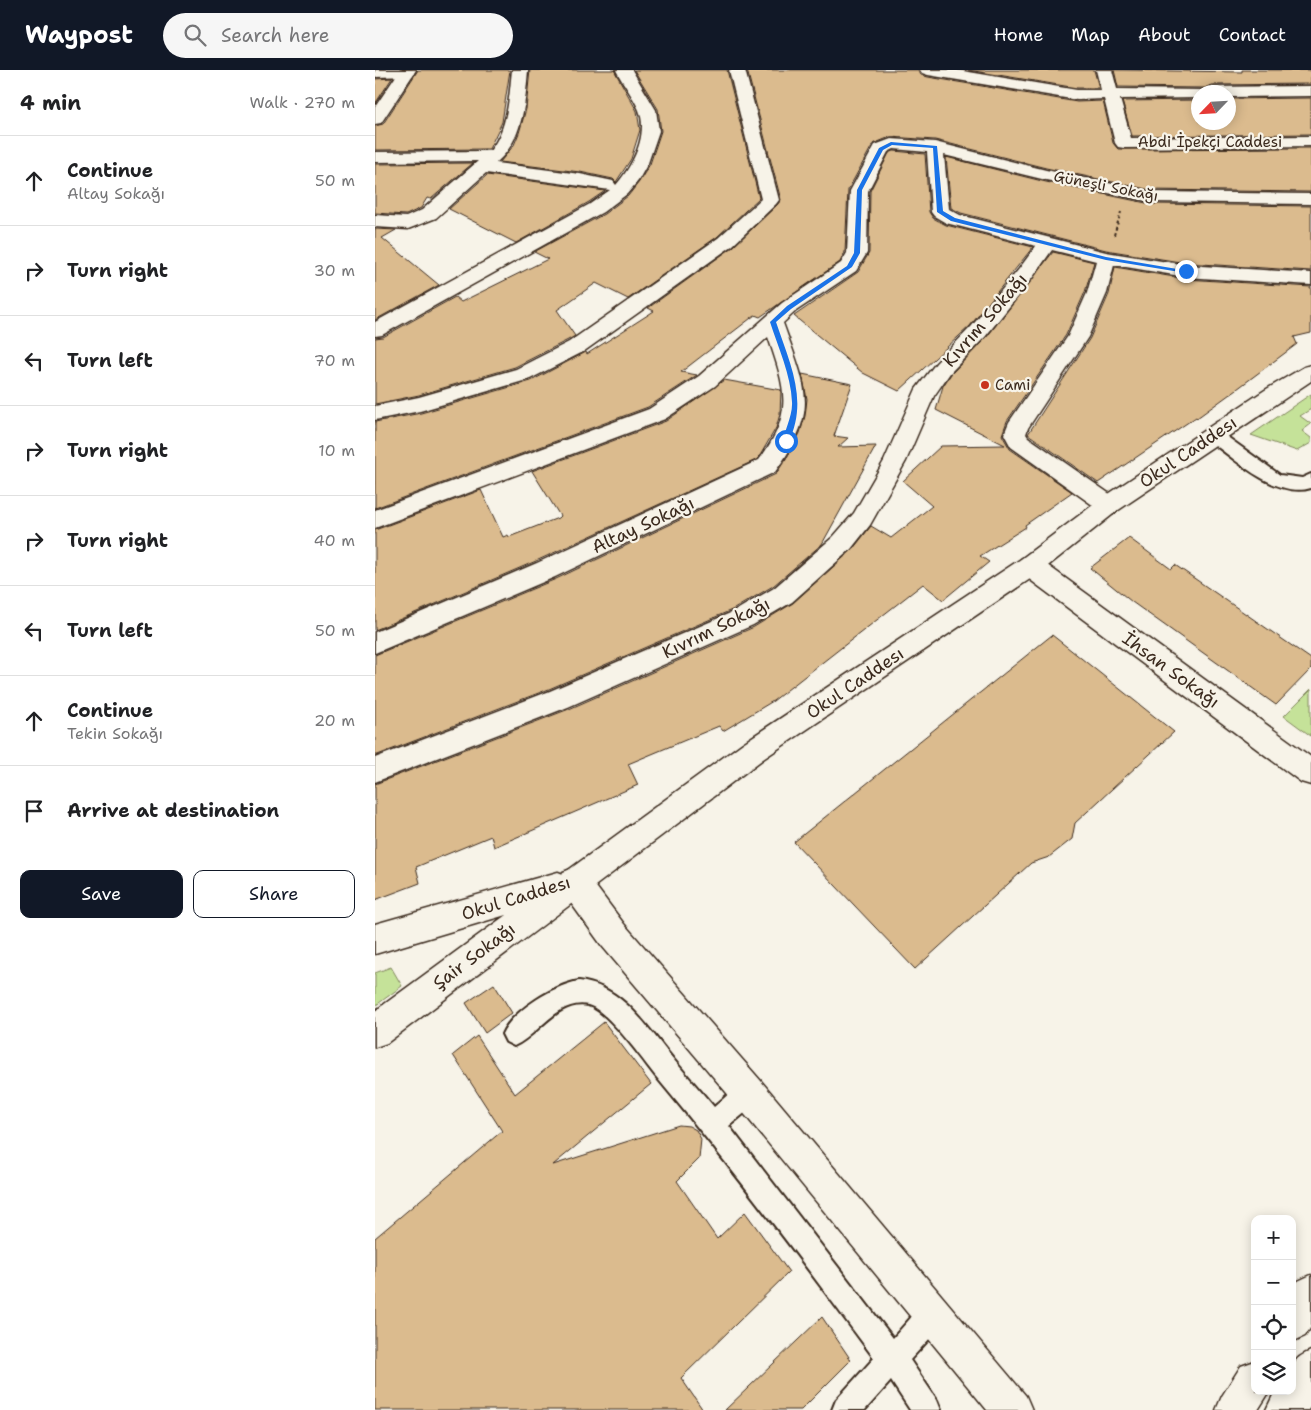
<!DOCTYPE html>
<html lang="en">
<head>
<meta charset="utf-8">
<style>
  body { margin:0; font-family:"Shantell Sans",sans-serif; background:#f6f6f6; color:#202124 }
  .controls { position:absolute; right:15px; bottom:15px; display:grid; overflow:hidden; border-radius:10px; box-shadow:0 2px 12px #0003 }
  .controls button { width:45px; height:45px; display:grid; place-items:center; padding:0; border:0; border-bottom:1px solid #e0e0e0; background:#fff; color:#202124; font:25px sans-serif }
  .compass { position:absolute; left:816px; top:15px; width:45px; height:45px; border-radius:50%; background:#fff; box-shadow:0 2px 12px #0003; rotate:245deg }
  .stop { position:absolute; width:15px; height:15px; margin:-11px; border:4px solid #1a73e8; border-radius:50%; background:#fff }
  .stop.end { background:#1a73e8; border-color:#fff; box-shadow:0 1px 5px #0008 }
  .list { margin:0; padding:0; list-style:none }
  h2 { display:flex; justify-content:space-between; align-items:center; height:65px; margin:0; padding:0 20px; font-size:21px }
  h2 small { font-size:16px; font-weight:400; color:#757577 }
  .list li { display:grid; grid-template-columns:32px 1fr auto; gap:15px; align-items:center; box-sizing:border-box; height:90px; padding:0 20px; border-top:1px solid #e0e0e0 }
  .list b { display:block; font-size:19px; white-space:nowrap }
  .list p { margin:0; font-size:16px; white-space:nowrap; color:#757577 }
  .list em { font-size:16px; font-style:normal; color:#757577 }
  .actions { display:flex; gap:10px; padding:15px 20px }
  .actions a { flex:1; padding:11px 0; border:1px solid #111827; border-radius:10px; text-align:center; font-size:18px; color:#111827 }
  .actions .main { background:#111827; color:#fff }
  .icon { flex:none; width:28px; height:28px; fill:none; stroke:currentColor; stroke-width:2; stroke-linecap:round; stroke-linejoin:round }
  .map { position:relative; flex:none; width:936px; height:1340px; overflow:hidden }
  header { display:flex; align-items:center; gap:30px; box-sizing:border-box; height:70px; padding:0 25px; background:#111827; color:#fff }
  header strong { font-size:24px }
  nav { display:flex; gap:28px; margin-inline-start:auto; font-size:18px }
  .search { width:350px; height:45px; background:#f6f6f6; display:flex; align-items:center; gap:12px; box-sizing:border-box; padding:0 18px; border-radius:28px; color:#757577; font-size:19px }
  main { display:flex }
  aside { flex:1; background:#fff }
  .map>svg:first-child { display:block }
  .green { fill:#c5e299; stroke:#80865c }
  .building { fill:#dbbb8e; stroke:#3b2a1e }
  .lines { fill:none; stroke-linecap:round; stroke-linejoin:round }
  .lane-casing { stroke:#3b2a1e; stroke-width:4 }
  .street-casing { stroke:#3b2a1e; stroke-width:3 }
  .secondary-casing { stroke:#3b2a1e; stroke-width:3 }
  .path { stroke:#3b2a1e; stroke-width:2; stroke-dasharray:3 2.5; stroke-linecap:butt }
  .lane { fill:#f7f3e8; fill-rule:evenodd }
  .street { fill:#f7f3e8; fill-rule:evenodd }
  .secondary { fill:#f7f3e8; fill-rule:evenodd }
  .route { fill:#1a73e8 }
  .poi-dot { fill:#c8321e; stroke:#f7f3e8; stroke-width:2 }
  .labels { text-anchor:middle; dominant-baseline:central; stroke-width:4.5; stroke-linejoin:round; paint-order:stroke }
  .far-street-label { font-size:15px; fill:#3b2a1e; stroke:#f7f3e8 }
  .far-poi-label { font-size:15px; fill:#3b2a1e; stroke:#f7f3e8; text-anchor:start }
  .street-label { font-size:18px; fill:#3b2a1e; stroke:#f7f3e8 }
</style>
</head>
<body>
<header>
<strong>Waypost</strong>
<div class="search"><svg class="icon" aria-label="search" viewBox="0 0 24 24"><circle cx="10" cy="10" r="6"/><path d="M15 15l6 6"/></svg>Search here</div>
<nav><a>Home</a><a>Map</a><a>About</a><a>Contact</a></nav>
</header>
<main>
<aside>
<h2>4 min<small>Walk · 270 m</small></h2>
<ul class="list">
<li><svg class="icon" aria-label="ahead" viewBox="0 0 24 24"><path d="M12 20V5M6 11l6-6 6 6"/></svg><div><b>Continue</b><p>Altay Sokağı</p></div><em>50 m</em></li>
<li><svg class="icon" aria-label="right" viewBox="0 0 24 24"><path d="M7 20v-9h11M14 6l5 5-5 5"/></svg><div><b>Turn right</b></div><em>30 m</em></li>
<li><svg class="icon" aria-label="left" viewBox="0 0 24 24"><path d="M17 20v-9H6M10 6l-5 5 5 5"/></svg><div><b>Turn left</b></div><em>70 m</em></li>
<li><svg class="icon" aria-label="right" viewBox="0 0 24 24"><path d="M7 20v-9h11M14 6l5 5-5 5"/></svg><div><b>Turn right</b></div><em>10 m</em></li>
<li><svg class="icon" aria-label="right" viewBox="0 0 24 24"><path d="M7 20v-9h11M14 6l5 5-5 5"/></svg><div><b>Turn right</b></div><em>40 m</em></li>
<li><svg class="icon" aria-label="left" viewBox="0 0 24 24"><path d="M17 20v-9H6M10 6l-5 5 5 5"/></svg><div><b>Turn left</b></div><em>50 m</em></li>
<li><svg class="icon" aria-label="ahead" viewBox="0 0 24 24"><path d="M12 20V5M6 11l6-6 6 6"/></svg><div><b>Continue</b><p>Tekin Sokağı</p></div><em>20 m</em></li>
<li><svg class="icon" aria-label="arrive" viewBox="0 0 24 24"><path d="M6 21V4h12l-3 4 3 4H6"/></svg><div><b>Arrive at destination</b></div></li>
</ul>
<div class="actions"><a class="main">Save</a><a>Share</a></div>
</aside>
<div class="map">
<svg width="936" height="1340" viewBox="0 0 936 1340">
  <rect width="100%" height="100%" fill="#f7f3e8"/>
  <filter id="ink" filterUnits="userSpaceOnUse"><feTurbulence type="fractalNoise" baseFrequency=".02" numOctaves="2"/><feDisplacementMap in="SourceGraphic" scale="10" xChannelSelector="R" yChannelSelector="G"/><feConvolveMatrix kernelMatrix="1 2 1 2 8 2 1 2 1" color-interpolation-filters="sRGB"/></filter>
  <g filter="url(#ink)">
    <path class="green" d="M936 324V339L925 346 936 354 927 361 936 368V373L922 381 876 365Z
      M936 619V666L909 646Z
      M16 897 27 916 0 936V903Z"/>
    <path class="building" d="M43 0H135L127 52 114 79 0 80V56L8 54Z
      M155 0H239L262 41 265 60 256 89 241 112 238 109 205 102 125 92 139 75 144 63 151 39Z
      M259 0H352L384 128 342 167 253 229 221 213 182 240 200 266 193 270 140 297 44 325 0 334V268L8 267 80 227 86 232 173 189 159 182 229 144 253 126 264 112 275 94 286 61 283 39Z
      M372 0H543L546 5 553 7 702 32 728 31 738 73 743 79 936 78V122L776 120 671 98 560 70 515 67 498 74 473 120 470 182 465 192 385 247 380 245 306 302 322 305 273 337 0 438V352L46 343 156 311 211 282 212 284 279 241 273 238 358 177 402 135 406 130Z
      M593 0H719L724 18H702Z
      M739 0 867 2V0H936V14L836 15 830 18 743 17Z
      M17 8 0 34V9Z
      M936 28V64L757 66 747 31 824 30V52H854V29Z
      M519 81 550 84 554 142 558 148 571 155 658 177 595 256 524 321 488 303 419 246 483 202 494 183 495 121 514 83Z
      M571 87 671 112 776 134 936 136V201L811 193 731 180 586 143 576 138Z
      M98 93 56 129 52 128 46 138 31 145 0 143V94Z
      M112 105 230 121 214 132 141 173 74 139Z
      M0 159 21 160 7 168 64 215 0 250Z
      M678 182 719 192 710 222 691 265 632 351 627 365 635 379 697 422 650 455 651 457 605 486 614 492 568 530 548 514 398 631 348 661 344 656 253 694 263 715 119 777 116 766 41 797 45 813 0 830V714L194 639 379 557 418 533 477 480 496 456 516 468 557 436 528 411 566 376 630 375 561 340 568 316 576 304 611 268Z
      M740 197 811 209 936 217V263L919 267 922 274 862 319 822 348 821 347 723 413 653 364 715 268 734 224Z
      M427 304 477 314 459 366 473 368 463 377 501 376 447 474 398 516 359 539 174 619 0 686V585L181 509 401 404 416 381 425 363 430 346 432 329Z
      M349 310 406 320 405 344 401 358 383 389 161 491 0 560V460L106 420 128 467 133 465 134 467 183 448 185 446 157 401 291 351Z
      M754 468 796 499 800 495 936 589V599L901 635 757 532 715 498Z
      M677 565 799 662 700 753 697 769 674 787 656 793 540 899 419 772Z
      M119 914 137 943 110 963 91 933Z
      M229 952 276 1014 178 1095 304 1055 314 1056 321 1060 326 1069 324 1089 302 1111 342 1169 370 1142 414 1202 306 1308 328 1340H0V1168L127 1061 78 985 102 966 140 1024Z
      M447 1247 476 1290 426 1340H350Z"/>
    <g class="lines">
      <defs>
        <path id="lane" d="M838 359 844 361 905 405 927 408 936 404V418C901 429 859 388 832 369L830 365 832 361Z
          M204 911C248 916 273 959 299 990 312 1006 326 1021 339 1037L365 1014 374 1011 383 1014 386 1023 383 1032 354 1056 518 1268 548 1234 558 1230 568 1234 572 1244 568 1254 535 1290 562 1330 566 1340H535L516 1311 490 1340H457L461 1330 499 1288C429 1193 358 1099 283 1009 269 992 233 940 213 935 182 929 164 965 139 976L131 972 127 964C137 941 180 915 204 911Z"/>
        <path id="street" d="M0 0H37L39 3 37 6 0 7Z
          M137 0H153C150 34 148 70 121 93L205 104 238 111 241 115C257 97 274 65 264 40 258 26 248 14 241 0H257L281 40 284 61 273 93 263 111 252 124 228 142 7 265 0 266V252L215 134 235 120 111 103 61 148 33 159 0 157V145L31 147 47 140 103 91 0 92V82L115 81C133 58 134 28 137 0Z
          M354 0H370L404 130 401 134 357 176 208 282 155 309 45 341 0 350V336L44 327 141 299 194 272 343 168 386 129Z
          M545 0H582L702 20H726L721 0H737L742 19 830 20 836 17 936 16V26L854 27V22H824V28L745 29 756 68 936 66V76L749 78 743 77 740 73 729 29 702 30 553 5 547 3Z
          M516 69 560 72 671 100 776 122 936 124V134L776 132 671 110 569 85 574 139 585 145 731 182 811 195 936 203V215L811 207 739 195 732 223 713 267 653 358 651 364 653 367 742 429 746 435 742 441 734 444 726 441 636 377 629 364 634 352 693 266 712 223 721 191 677 180 658 207 610 267 575 303 559 326 531 391 495 455 476 479 417 532 378 555 193 637 0 712V688L175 621 360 541 399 518 458 467 479 443 509 391 541 319 561 293 596 257 644 199 661 176 571 153 559 146 556 142 552 82 519 79 513 82 493 121 492 183 481 201 421 241 408 253C432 320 445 340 400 402L180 507 0 583V562L162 493 384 390C419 343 411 320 393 267L340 316 290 349 0 458V440L274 339 324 306 407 233 466 193 472 183 475 121 500 75Z
          M655 487 664 489 936 687V715L926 712 646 503 643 496 646 489Z
          M199 798 210 802 249 854 386 1011 651 1326 657 1340H612L362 1035 227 876 188 822 184 812 188 802Z"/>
        <path id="secondary" d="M25 0H41L6 53 0 54V37Z
          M936 295V311L742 441 664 503 388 689 12 973 0 977V941L131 845 0 884V854L183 802 188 804 368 673 646 489 726 429 890 320 929 297Z
          M936 1205V1257L930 1266 917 1272V1219L923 1211Z
          M936 1281V1336L933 1340H891L900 1321H917C917 1299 913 1290 936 1281Z
          M880 1291V1321H895L883 1340H841L847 1326 866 1296Z"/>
      </defs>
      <use href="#lane" class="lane-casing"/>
      <use href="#street" class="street-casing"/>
      <use href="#secondary" class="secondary-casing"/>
      <path class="path" d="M739 165 746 142"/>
      <use href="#lane" class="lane"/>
      <use href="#street" class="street"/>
      <use href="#secondary" class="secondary"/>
    </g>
  </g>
  <path class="route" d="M516 72 562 76 568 141 580 148 731 187 814 201 811 203 731 190 576 151 562 142 558 78 517 75 508 80 487 120 485 183 477 197 416 239 401 252C415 294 434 331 413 373H408C408 363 418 346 417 332 416 305 403 277 395 252L412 236 472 196 479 183 482 120 504 78Z"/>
  <circle class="poi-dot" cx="610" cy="315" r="5"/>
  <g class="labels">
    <g class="far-street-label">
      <text x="835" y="72">Abdi İpekçi Caddesi</text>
      <text transform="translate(731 116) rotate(11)">Güneşli Sokağı</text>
    </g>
    <g class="far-poi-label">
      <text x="620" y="315">Cami</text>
    </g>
    <g class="street-label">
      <text transform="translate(610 250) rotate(-49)">Kıvrım Sokağı</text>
      <text transform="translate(813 382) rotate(-34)">Okul Caddesı</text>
      <text transform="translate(268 455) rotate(-25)">Altay Sokağı</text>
      <text transform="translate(341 558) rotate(-26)">Kıvrım Sokağı</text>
      <text transform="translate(796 600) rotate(36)">İhsan Sokağı</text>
      <text transform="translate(480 613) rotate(-34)">Okul Caddesı</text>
      <text transform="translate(141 828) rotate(-17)">Okul Caddesı</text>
      <text transform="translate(99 886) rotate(-37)">Şair Sokağı</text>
    </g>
  </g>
</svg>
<div class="controls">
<button>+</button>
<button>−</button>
<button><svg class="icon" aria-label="locate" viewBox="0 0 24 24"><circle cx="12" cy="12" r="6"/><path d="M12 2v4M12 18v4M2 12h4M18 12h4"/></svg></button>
<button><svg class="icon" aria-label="layers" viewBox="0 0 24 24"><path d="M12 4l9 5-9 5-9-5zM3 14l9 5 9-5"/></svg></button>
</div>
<svg class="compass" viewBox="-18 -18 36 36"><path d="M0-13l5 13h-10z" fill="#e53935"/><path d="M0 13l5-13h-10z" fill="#757577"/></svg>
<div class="stop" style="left:411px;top:371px"></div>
<div class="stop end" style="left:811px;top:201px"></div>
</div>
</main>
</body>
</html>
